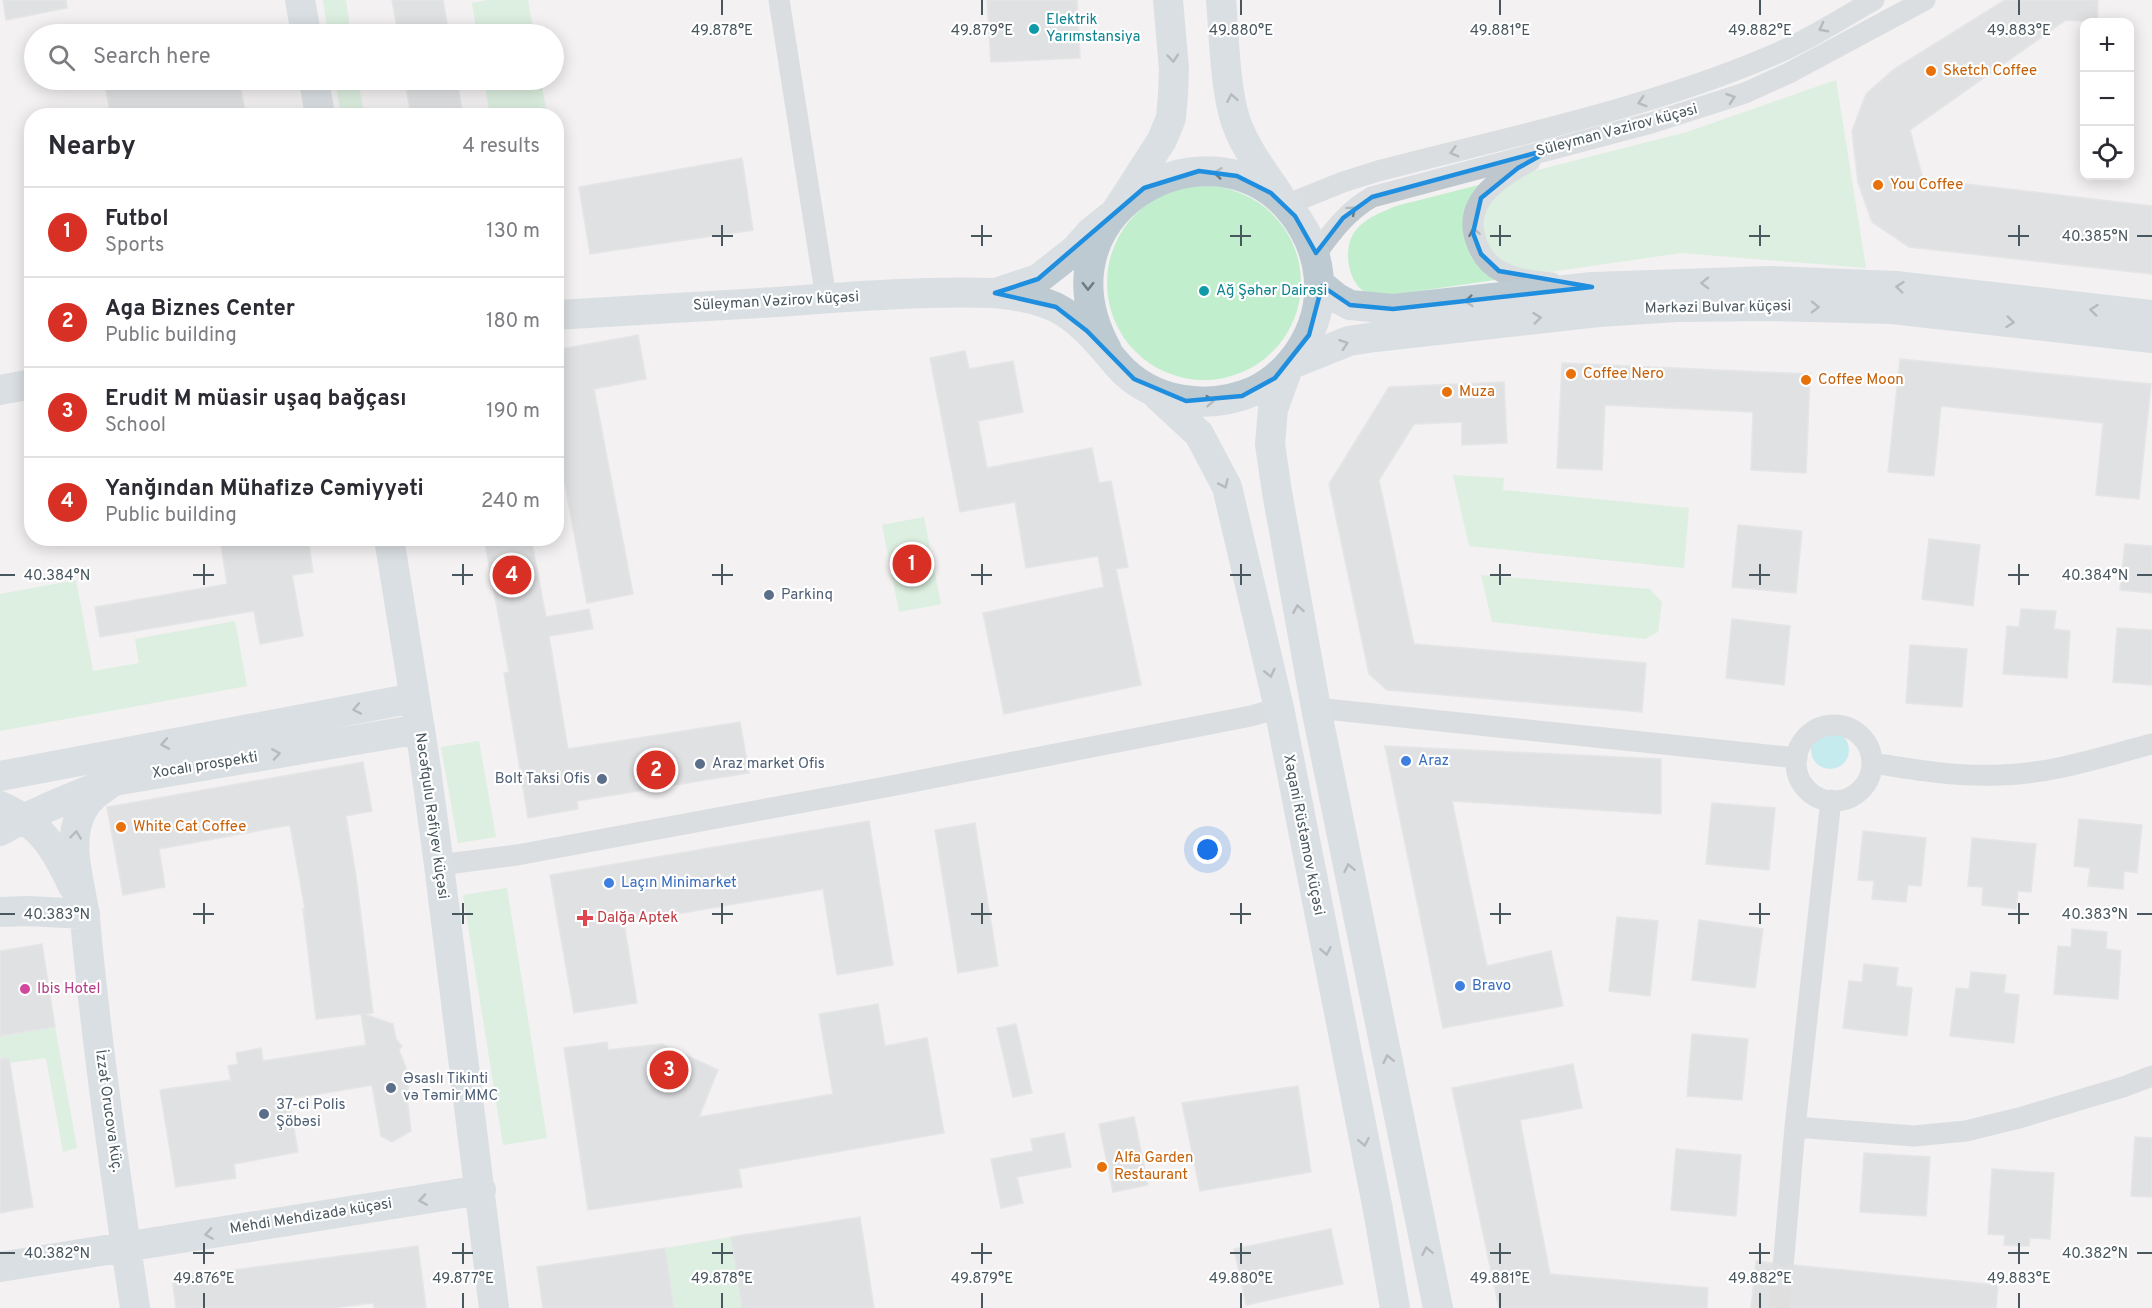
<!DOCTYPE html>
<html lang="en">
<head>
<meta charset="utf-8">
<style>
  body { margin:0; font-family:Overpass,sans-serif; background:#f7f7f7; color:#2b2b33 }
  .controls { position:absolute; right:18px; top:18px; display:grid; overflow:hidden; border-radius:12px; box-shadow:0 3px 15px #0003 }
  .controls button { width:54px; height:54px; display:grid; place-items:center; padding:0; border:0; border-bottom:2px solid #e1e1e2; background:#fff; color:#2b2b33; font:30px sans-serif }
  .you { position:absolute; left:1208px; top:850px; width:21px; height:21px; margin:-15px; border:4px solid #fff; border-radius:50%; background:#1a73e8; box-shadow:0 0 0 9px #1a73e833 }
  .badge { display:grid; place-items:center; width:39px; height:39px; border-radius:50%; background:#d93025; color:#fff; font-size:20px; font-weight:700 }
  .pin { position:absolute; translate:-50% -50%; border:3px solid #fff; box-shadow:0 2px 6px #0006 }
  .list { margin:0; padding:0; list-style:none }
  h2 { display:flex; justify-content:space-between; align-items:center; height:78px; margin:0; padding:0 24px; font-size:26px }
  h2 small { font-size:20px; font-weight:400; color:#7c7c81 }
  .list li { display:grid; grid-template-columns:39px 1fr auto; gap:18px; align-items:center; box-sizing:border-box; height:90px; padding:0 24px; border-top:2px solid #e1e1e2 }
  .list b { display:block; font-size:22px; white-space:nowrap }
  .list p { margin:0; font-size:20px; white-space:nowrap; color:#7c7c81 }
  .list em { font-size:20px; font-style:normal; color:#7c7c81 }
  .icon { flex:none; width:33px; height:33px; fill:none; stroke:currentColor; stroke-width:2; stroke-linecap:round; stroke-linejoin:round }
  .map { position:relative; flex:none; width:2152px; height:1308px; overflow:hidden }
  .search { position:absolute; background:#fff; box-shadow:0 3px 15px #0003; left:24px; top:24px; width:540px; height:66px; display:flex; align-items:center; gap:15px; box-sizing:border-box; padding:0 21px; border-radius:33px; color:#7c7c81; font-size:22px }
  .panel { position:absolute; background:#fff; box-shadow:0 3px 15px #0003; left:24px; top:108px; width:540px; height:438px; border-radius:24px }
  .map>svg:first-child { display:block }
  .green { fill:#c1eecc }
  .water { fill:#90e4ea }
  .building { fill:#cbcfd3; stroke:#d5d8dc; stroke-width:1.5 }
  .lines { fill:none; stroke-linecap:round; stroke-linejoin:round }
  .street-tunnel { stroke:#c8cacc; stroke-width:21; stroke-dasharray:21 10; stroke-linecap:butt }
  .street { stroke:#bdc7cd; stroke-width:21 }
  .secondary { stroke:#bdcad2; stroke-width:30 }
  .oneway { stroke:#6c797f }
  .oneway2 { stroke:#6c7a81 }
  .marked { fill:none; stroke:#1f8edf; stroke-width:4.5; stroke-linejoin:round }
  .ticks { fill:none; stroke:#49575e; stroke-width:2 }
  .culture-dot { fill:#0f9aa8; stroke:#fff; stroke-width:2 }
  .food-dot { fill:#e8710a; stroke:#fff; stroke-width:2 }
  .service-dot { fill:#5c6f8a; stroke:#fff; stroke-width:2 }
  .shop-dot { fill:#3f7fe0; stroke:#fff; stroke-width:2 }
  .health-dot { fill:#e0444e; stroke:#fff; stroke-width:2 }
  .hotel-dot { fill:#d1479c; stroke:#fff; stroke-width:2 }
  .labels { text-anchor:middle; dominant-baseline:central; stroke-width:4.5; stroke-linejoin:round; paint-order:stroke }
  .culture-label { font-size:15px; fill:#0d838f; stroke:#fff; text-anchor:start }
  .food-label { font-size:15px; fill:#c56008; stroke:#fff; text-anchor:start }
  .street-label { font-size:15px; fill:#49575e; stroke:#fff }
  .service-label { font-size:15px; fill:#4e5e75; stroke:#fff; text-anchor:start }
  .shop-label { font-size:15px; fill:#366cbe; stroke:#fff; text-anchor:start }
  .health-label { font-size:15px; fill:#be3a42; stroke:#fff; text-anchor:start }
  .hotel-label { font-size:15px; fill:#b23c85; stroke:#fff; text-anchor:start }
  .ticks-label { font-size:15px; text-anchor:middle; fill:#49575e; stroke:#fff; stroke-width:4.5; stroke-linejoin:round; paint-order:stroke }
</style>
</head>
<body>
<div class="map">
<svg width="2152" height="1308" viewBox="0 0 2152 1308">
  <rect width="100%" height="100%" fill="#f3f1f1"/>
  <path class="green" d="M323 0H346L351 34H328Z
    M488 0H528L534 34H477L472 3Z
    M335 80H358L364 115H341Z
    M484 80H541L547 115H490Z
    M1836 80 1866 268 1681 253 1391 295C1384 295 1373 296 1367 293 1347 284 1342 246 1356 230 1367 217 1380 213 1396 206L1687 132Z
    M1107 283a97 97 0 1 1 194 0a97 97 0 1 1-194 0Z
    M1453 475 1504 478 1503 490 1689 508 1684 568 1469 546Z
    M924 517 941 604 899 612 882 525Z
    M1481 575 1650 589 1662 602 1658 632 1645 639 1492 622Z
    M76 580 93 671 139 663 135 639 235 621 247 686 0 731V594Z
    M479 741 496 837 458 843 441 747Z
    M507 888 547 1138 503 1145 463 895Z
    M55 1027 77 1148 63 1152 46 1058 0 1064V1036Z
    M731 1237 742 1308H674L665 1248Z"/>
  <path class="water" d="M1811 750a19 19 0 1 1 38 0a19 19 0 1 1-38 0Z"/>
  <path class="building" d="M3 0H66L67 8 6 20Z
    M392 0H443L449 34H398Z
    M987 0H1077L1080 58 991 62Z
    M2005 0H2098L2097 22 2066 20 1910 130 1923 179 2152 206V274L1909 247 1872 222 1858 182 1852 131 1866 94 1894 69Z
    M104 80H239L246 116H111Z
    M405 80H457L463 116H411Z
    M742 158 753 230 590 254 579 187Z
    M638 335 646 379 594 389 633 594 587 603 564 479 556 480V460L560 459 556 438V350Z
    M965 351 969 369 1013 361 1023 412 978 421 987 468 1092 448 1099 483 1111 481 1128 567 1116 569 1141 685 1004 714 983 613 1104 587 1098 556 1026 568 1015 502 960 512 930 358Z
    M1900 359 2151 384 2139 499 2096 495 2103 423 1941 406 1934 476 1888 472Z
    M1562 363 1810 374 1806 473 1751 470 1753 412 1605 405 1602 470 1557 468Z
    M1504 382 1507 443 1462 445V422L1414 424 1379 480 1414 644 1646 663 1642 712 1387 690 1369 674 1329 484 1389 387Z
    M1738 525 1802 531 1796 593 1732 587Z
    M220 538H308L313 572 292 575 303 636 260 644 254 611 100 637 95 607 227 584Z
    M484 538H531L546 617 589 609 593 629 549 636 568 749 740 722 749 773 577 801 578 809 528 818 504 673 509 672Z
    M1929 539 1980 545 1973 606 1922 599Z
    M2125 544 2152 546V593L2120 590Z
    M2021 609 2056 611 2054 629 2070 631 2067 678 2003 674 2007 626 2019 627Z
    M1732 619 1790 626 1784 685 1726 678Z
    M2117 628 2152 630V685L2113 682Z
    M1910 645 1967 649 1962 707 1906 703Z
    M1385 746 1661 759V814L1452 801 1487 966 1551 951 1563 1006 1443 1028Z
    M363 762 372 811 346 816 356 876 373 1013 364 1014 393 1024 396 1039 402 1046 399 1050 410 1078 407 1097 411 1131 392 1142 381 1136 372 1085 289 1099 298 1152 234 1164 236 1178 176 1187 160 1090 231 1080 228 1066 238 1064 236 1053 261 1048 263 1061 366 1045 361 1014 316 1019 303 909H305L290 825 159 849 165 887 123 895 107 807Z
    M1712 803 1775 808 1769 870 1706 864Z
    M2079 819 2142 825 2137 873 2124 871 2123 889 2088 886 2090 868 2074 866Z
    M869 821 893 965 837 975 823 889 624 923 637 1003 574 1013 550 875Z
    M975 823 998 966 958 973 935 830Z
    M1863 831 1926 838 1921 886 1908 885 1906 902 1872 899 1874 881 1858 880Z
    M1972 838 2036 844 2031 892 2018 891 2016 909 1982 905 1983 887 1968 886Z
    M1617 917 1658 921 1650 996 1609 991Z
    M1699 920 1763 929 1755 988 1692 980Z
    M2072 929 2107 932 2106 949 2121 951 2118 999 2054 994 2058 946 2071 947Z
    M42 944 55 1027 0 1036V951Z
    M1864 964 1898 968 1896 986 1912 988 1907 1036 1843 1028 1849 981 1862 982Z
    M1971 972 2006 975 2004 993 2019 995 2014 1043 1950 1036 1956 988 1969 989Z
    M878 1004 885 1046 927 1038 944 1133 739 1169 742 1187 588 1210 564 1048 607 1042 608 1050 662 1044 718 1070 699 1117 833 1094 819 1014Z
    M1016 1024 1032 1093 1013 1097 997 1028Z
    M1692 1034 1748 1039 1742 1100 1687 1096Z
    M9 1058 33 1207 0 1213V1059Z
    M1573 1064 1582 1108 1520 1120 1550 1274 1708 1288 1707 1308H1499L1452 1088Z
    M1298 1086 1311 1172 1200 1191 1182 1103Z
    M1134 1117 1148 1185 1113 1192 1099 1124Z
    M1064 1133 1071 1167 1017 1177 1023 1203 1001 1208 991 1159 1033 1151 1031 1139Z
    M2135 1137 2152 1138V1197L2131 1196Z
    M1676 1149 1741 1155 1736 1216 1671 1210Z
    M1864 1153 1930 1157 1926 1216 1860 1212Z
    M1992 1169 2054 1173 2050 1239 2030 1238 2029 1246 2004 1245 2005 1235 1988 1234Z
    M860 1217 874 1308H742L731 1237Z
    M1331 1229 1343 1284 1246 1305 1234 1249Z
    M418 1246 426 1308H374L373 1303 332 1308H176L172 1278Z
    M665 1248 674 1308H543L537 1267Z
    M1756 1261 1773 1263 1782 1269 1793 1265 1998 1285 1996 1308H1751Z"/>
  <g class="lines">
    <path class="street-tunnel" d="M1779 1308 1784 1256"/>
    <path class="street" d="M779 0 826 298
      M1530 161C1499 178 1462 201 1476 241 1481 255 1489 266 1502 272 1517 280 1535 281 1552 283
      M1286 205 1343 182 1378 171C1508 137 1642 110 1766 58 1803 43 1839 20 1874 0
      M1315 255C1332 232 1347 211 1372 197L1651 123 1745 93 1789 73 1925 0
      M1316 708 1797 758
      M1796 763a38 38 0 1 1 76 0a38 38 0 1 1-76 0Z
      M1872 763C1915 770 1956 777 2000 775 2051 774 2102 757 2152 744
      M439 865 517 855 891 786 1251 716 1279 708
      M1795 1127 1914 1136 1966 1131 2019 1118 2123 1087 2152 1076
      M1784 1256 1795 1127 1831 800"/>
    <path class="secondary" d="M300 0 306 34
      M1221 0C1224 35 1225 87 1235 119 1244 147 1263 171 1279 195
      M314 80 320 116
      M1320 284 1337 298 1350 305 1393 309 1592 287 1770 281 1895 286 2152 315
      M999 292 1038 279 1075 250 1091 232 1115 213 1162 140 1171 118 1173 94 1174 69 1168 0
      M556 315C630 311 704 306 777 302 848 297 921 291 992 293 1012 294 1037 299 1055 307 1080 319 1100 344 1117 364 1151 403 1208 411 1254 391 1282 378 1303 352 1313 324 1324 294 1320 258 1304 230 1232 102 1026 202 1107 350
      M0 390 32 384
      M1158 396 1199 434 1227 487 1279 708 1378 1210 1395 1308
      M389 538 424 755 439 865 494 1308
      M0 776 414 698
      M114 781C93 795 82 802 76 828 70 857 82 890 85 919 97 1049 116 1179 135 1308
      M0 806C42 825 54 846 73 886
      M0 831C37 811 75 795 114 781L420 729
      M0 912 28 911 85 914
      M0 1267 481 1190
      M1438 1308 1316 708 1277 492 1270 444 1273 409 1289 365 1349 341 1375 337 1598 312 1677 307 1768 306 1892 309 2152 338"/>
  </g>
  <defs><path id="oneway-chevron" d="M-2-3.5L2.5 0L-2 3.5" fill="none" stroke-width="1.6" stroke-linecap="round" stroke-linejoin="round" transform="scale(1.5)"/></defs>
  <g class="oneway">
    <use href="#oneway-chevron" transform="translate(1823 28) rotate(152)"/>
    <use href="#oneway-chevron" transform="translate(1731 98) rotate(-19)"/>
    <use href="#oneway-chevron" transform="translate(1642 102) rotate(163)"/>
    <use href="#oneway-chevron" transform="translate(1454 152) rotate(165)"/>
    <use href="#oneway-chevron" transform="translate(1352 210) rotate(-40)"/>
    <use href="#oneway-chevron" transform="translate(1474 232) rotate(-101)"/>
  </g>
  <g class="oneway2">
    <use href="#oneway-chevron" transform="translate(1173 58) rotate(85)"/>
    <use href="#oneway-chevron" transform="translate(1232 98) rotate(-100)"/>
    <use href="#oneway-chevron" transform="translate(1218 173) rotate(-173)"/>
    <use href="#oneway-chevron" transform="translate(1705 283) rotate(179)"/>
    <use href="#oneway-chevron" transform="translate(1088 286) rotate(90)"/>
    <use href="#oneway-chevron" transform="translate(1900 287) rotate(-174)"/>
    <use href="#oneway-chevron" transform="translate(1469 301) rotate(174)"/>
    <use href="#oneway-chevron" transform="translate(1815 307) rotate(1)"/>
    <use href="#oneway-chevron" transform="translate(2094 310) rotate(-174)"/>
    <use href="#oneway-chevron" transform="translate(1537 318) rotate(-6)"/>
    <use href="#oneway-chevron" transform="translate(2010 322) rotate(6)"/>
    <use href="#oneway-chevron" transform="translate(1344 344) rotate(-19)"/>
    <use href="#oneway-chevron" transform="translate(1210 401) rotate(-4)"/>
    <use href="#oneway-chevron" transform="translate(1224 484) rotate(66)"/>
    <use href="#oneway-chevron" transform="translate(1298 609) rotate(-100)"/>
    <use href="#oneway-chevron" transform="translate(1270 673) rotate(77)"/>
    <use href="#oneway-chevron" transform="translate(357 709) rotate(169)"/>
    <use href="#oneway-chevron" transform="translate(165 744) rotate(170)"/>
    <use href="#oneway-chevron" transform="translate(276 754) rotate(-9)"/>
    <use href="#oneway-chevron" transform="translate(76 835) rotate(-84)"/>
    <use href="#oneway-chevron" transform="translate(1349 868) rotate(-102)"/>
    <use href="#oneway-chevron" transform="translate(1326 951) rotate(79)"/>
    <use href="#oneway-chevron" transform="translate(1388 1059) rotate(-102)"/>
    <use href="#oneway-chevron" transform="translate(1364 1142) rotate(79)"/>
    <use href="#oneway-chevron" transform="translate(423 1200) rotate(171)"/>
    <use href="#oneway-chevron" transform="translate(209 1234) rotate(171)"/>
    <use href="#oneway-chevron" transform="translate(1427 1251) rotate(-101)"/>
  </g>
  <path d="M0 0H2152V1308H0ZM1554 148 1518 168 1481 198 1473 233 1481 254 1499 271 1592 287 1393 309 1350 305 1322 286 1309 335 1275 378 1242 396 1186 401 1134 379 1087 331 1056 307 995 293 1038 279 1144 188 1199 171 1237 176 1271 193 1295 216 1316 253 1343 218 1372 197Z" fill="#f3f1f1" fill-opacity=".55" fill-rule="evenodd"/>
  <path class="marked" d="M1554 148 1518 168 1481 198 1473 233 1481 254 1499 271 1592 287 1393 309 1350 305 1322 286 1309 335 1275 378 1242 396 1186 401 1134 379 1087 331 1056 307 995 293 1038 279 1144 188 1199 171 1237 176 1271 193 1295 216 1316 253 1343 218 1372 197Z"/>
  <path class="ticks" d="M722 0V15M982 0V15M1241 0V15M1500 0V15M1760 0V15M2019 0V15M722 225V246M982 225V246M1241 225V246M1500 225V246M1760 225V246M2019 225V246M712 236H733M971 236H992M1230 236H1251M1490 236H1511M1749 236H1770M2008 236H2029M2137 236H2152M204 564V585M463 564V585M722 564V585M982 564V585M1241 564V585M1500 564V585M1760 564V585M2019 564V585M0 575H15M193 575H214M452 575H473M712 575H733M971 575H992M1230 575H1251M1490 575H1511M1749 575H1770M2008 575H2029M2137 575H2152M204 903V924M463 903V924M722 903V924M982 903V924M1241 903V924M1500 903V924M1760 903V924M2019 903V924M0 914H15M193 914H214M452 914H473M712 914H733M971 914H992M1230 914H1251M1490 914H1511M1749 914H1770M2008 914H2029M2137 914H2152M204 1243V1264M463 1243V1264M722 1243V1264M982 1243V1264M1241 1243V1264M1500 1243V1264M1760 1243V1264M2019 1243V1264M0 1253H15M193 1253H214M452 1253H473M712 1253H733M971 1253H992M1230 1253H1251M1490 1253H1511M1749 1253H1770M2008 1253H2029M2137 1253H2152M204 1293V1308M463 1293V1308M722 1293V1308M982 1293V1308M1241 1293V1308M1500 1293V1308M1760 1293V1308M2019 1293V1308"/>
  <g class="culture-dot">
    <circle cx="1034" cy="29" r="6"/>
    <circle cx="1204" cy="291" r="6"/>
  </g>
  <g class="food-dot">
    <circle cx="1931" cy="71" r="6"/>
    <circle cx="1878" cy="185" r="6"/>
    <circle cx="1571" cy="374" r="6"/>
    <circle cx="1806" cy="380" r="6"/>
    <circle cx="1447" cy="392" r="6"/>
    <circle cx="121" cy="827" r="6"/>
    <circle cx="1102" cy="1167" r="6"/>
  </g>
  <g class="service-dot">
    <circle cx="769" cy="595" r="6"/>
    <circle cx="700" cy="764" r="6"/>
    <circle cx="602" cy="779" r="6"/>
    <circle cx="391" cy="1088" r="6"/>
    <circle cx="264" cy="1114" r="6"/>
  </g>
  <g class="shop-dot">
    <circle cx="1406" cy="761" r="6"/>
    <circle cx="609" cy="883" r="6"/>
    <circle cx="1460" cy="986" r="6"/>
  </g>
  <path class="health-dot" d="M582 909h6v6h6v6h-6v6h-6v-6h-6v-6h6z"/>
  <circle class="hotel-dot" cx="25" cy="989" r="6"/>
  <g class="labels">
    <g class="culture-label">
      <text x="1046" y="20">Elektrik<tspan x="1046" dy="17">Yarımstansiya</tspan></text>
      <text x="1216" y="291">Ağ Şəhər Dairəsi</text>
    </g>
    <g class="food-label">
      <text x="1943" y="71">Sketch Coffee</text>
      <text x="1890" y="185">You Coffee</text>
      <text x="1583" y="374">Coffee Nero</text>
      <text x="1818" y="380">Coffee Moon</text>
      <text x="1459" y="392">Muza</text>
      <text x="133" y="827">White Cat Coffee</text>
      <text x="1114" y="1158">Alfa Garden<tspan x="1114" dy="17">Restaurant</tspan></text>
    </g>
    <g class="street-label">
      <text transform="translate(1617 131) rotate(-15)">Süleyman Vəzirov küçəsi</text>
      <text transform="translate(776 302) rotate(-3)">Süleyman Vəzirov küçəsi</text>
      <text transform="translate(1718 308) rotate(-1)">Mərkəzi Bulvar küçəsi</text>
      <text transform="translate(205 766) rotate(-9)">Xocalı prospekti</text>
      <text transform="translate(431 816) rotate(82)">Nəcəfqulu Rəfiyev küçəsi</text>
      <text transform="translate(1303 835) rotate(79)">Xəqani Rüstəmov küçəsi</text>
      <text transform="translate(108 1111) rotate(82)">İzzət Orucova küç.</text>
      <text transform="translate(311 1217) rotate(-9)">Mehdi Mehdizadə küçəsi</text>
    </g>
    <g class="service-label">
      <text x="781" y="595">Parkinq</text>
      <text x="712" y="764">Araz market Ofis</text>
      <text x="590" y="779" text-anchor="end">Bolt Taksi Ofis</text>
      <text x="403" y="1079">Əsaslı Tikinti<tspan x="403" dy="17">və Təmir MMC</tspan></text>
      <text x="276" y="1105">37-ci Polis<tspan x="276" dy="17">Şöbəsi</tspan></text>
    </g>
    <g class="shop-label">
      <text x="1418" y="761">Araz</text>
      <text x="621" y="883">Laçın Minimarket</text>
      <text x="1472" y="986">Bravo</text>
    </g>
    <g class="health-label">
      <text x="597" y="918">Dalğa Aptek</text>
    </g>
    <g class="hotel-label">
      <text x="37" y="989">Ibis Hotel</text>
    </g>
  </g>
  <g class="ticks-label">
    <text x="722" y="35">49.878°E</text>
    <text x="982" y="35">49.879°E</text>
    <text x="1241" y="35">49.880°E</text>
    <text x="1500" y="35">49.881°E</text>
    <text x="1760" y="35">49.882°E</text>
    <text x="2019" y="35">49.883°E</text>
    <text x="2095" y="241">40.385°N</text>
    <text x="57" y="580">40.384°N</text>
    <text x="2095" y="580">40.384°N</text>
    <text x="57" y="919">40.383°N</text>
    <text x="2095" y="919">40.383°N</text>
    <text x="57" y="1258">40.382°N</text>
    <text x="2095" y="1258">40.382°N</text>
    <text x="204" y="1283">49.876°E</text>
    <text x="463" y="1283">49.877°E</text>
    <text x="722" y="1283">49.878°E</text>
    <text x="982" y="1283">49.879°E</text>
    <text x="1241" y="1283">49.880°E</text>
    <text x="1500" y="1283">49.881°E</text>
    <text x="1760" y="1283">49.882°E</text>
    <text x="2019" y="1283">49.883°E</text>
  </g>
</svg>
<div class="controls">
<button>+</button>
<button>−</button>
<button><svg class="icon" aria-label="locate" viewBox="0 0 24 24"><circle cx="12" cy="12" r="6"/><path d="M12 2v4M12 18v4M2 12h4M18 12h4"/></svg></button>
</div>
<div class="you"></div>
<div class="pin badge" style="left:912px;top:564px">1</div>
<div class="pin badge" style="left:656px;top:770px">2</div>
<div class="pin badge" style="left:669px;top:1070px">3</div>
<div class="pin badge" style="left:512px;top:575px">4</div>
<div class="search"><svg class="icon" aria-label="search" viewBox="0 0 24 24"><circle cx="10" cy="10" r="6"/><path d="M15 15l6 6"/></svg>Search here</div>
<section class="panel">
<h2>Nearby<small>4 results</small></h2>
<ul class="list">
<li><span class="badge">1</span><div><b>Futbol</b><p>Sports</p></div><em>130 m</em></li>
<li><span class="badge">2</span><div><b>Aga Biznes Center</b><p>Public building</p></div><em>180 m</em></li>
<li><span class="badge">3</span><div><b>Erudit M müasir uşaq bağçası</b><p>School</p></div><em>190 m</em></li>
<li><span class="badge">4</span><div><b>Yanğından Mühafizə Cəmiyyəti</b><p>Public building</p></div><em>240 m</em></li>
</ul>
</section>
</div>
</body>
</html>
